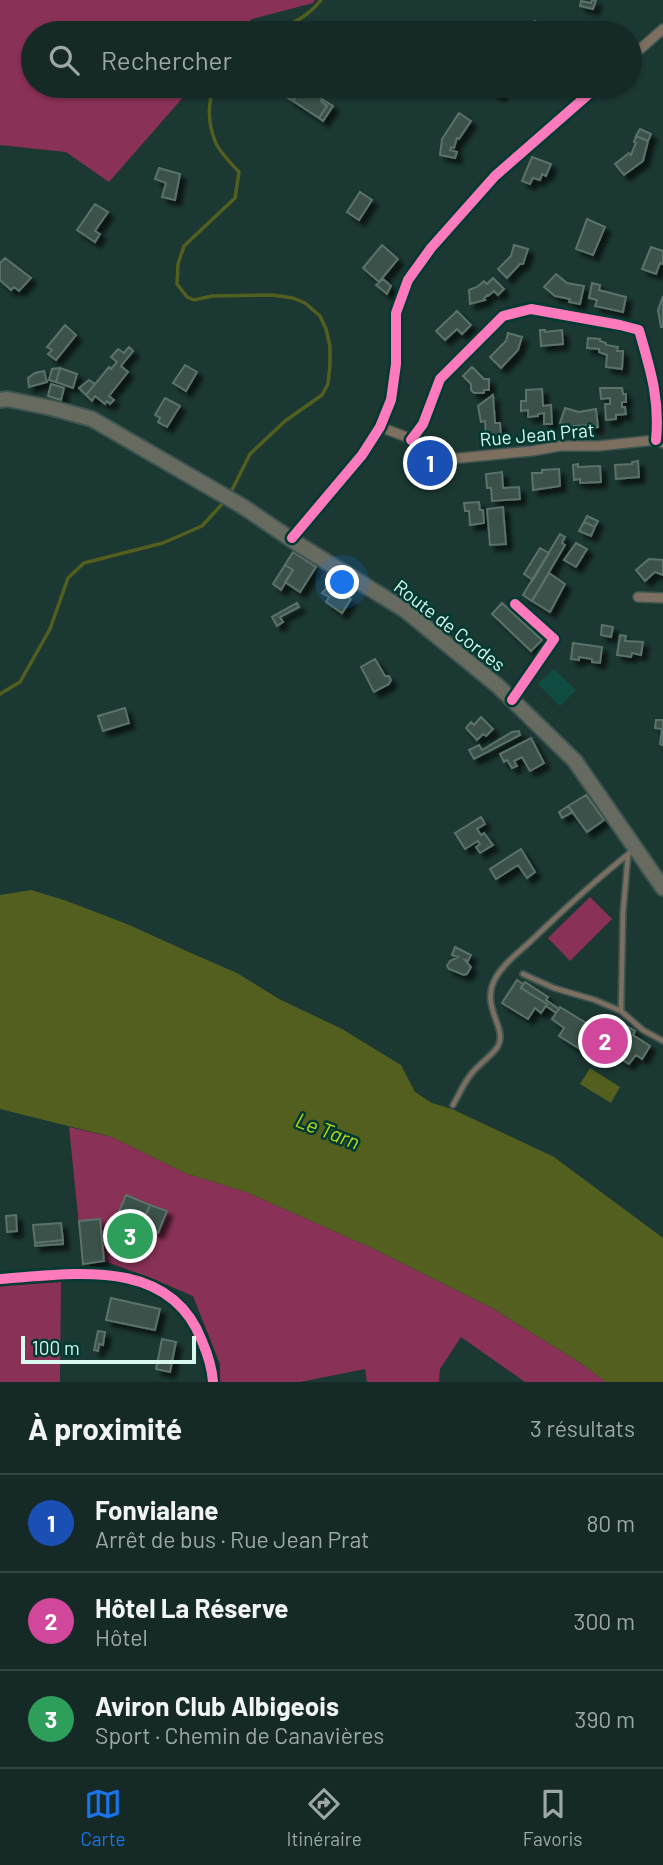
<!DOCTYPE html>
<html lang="fr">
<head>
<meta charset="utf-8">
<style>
  body { margin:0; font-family:Barlow,sans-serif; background:#223632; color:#f1f3f6 }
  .scale { position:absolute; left:21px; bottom:18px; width:175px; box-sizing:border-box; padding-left:7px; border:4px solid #d8f8f0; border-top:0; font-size:19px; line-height:24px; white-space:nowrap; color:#d8f8f0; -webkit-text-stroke:5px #003a31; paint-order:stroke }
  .you { position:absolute; left:343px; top:583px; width:24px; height:24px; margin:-18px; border:5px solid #fff; border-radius:50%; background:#1a73e8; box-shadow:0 0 0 10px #1a73e833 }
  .badge { display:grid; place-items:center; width:46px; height:46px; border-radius:50%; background:#1a73e8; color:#fff; font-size:23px; font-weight:700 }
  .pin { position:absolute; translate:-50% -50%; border:4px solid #fff; box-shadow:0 2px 7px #0006 }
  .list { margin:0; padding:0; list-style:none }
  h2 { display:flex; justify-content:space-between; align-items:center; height:91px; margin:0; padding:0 28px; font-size:30px }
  h2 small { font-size:23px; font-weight:400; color:#9da7a7 }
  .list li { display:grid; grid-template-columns:46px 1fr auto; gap:21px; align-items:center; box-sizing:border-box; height:98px; padding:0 28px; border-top:2px solid #344643 }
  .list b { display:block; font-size:26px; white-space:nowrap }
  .list p { margin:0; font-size:23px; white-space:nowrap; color:#9da7a7 }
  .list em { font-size:23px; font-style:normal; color:#9da7a7 }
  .icon { flex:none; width:38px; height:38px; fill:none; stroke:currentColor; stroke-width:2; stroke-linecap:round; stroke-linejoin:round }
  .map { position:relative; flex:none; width:663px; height:1382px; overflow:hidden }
  .search { position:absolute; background:#152a26; box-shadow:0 2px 5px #0004; left:21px; right:21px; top:21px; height:77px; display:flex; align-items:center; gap:18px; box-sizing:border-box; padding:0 24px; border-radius:38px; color:#9da7a7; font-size:26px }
  .sheet { height:385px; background:#152a26 }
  nav { display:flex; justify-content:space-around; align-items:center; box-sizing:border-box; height:98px; border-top:2px solid #344643; background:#152a26; font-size:19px; color:#9da7a7 }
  nav a { display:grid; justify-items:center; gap:4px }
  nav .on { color:#1a73e8 }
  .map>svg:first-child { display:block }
  .built { fill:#104c42 }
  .green { fill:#8a3157 }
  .water { fill:#525f1e }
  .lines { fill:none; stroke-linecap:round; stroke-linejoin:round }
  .stream { stroke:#525f1e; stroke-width:3.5 }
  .building { fill:#3a514a; stroke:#5b7269; stroke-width:2; filter:url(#shadow) }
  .service-casing { stroke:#3d5450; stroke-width:8 }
  .minor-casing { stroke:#3d5450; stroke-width:12 }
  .primary-casing { stroke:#3d5450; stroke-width:18 }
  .service { stroke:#7c6f60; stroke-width:4.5 }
  .minor { stroke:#7c6f60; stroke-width:9 }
  .primary { stroke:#676b5f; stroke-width:14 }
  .cycleway-casing { stroke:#003a31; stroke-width:15 }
  .cycleway { stroke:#fd7abc; stroke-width:10 }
  .labels { text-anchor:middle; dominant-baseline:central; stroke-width:5; stroke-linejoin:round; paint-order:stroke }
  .street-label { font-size:19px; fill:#d8f8f0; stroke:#003a31 }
  .water-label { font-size:21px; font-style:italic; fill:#bcd61b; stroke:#003a31 }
</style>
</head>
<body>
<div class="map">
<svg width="663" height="1382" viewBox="0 0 663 1382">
  <defs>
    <filter id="shadow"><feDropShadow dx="5.5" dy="5.5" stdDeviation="2" flood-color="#0009"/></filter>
  </defs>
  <rect width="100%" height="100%" fill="#1c3833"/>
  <path class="built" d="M554 669 576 690 560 706 538 684Z"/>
  <path class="green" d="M0 0H315L313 3 252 19 239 33H33V86H193L109 182 66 152 0 145Z
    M590 897 612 919 570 961 548 938Z
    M69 1127 112 1137 185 1173 246 1192 374 1249 492 1308 582 1364 606 1382H525L461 1337 440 1369 439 1382H367L365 1369 300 1382H220V1364L193 1296 151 1278 104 1261 83 1264Z
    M61 1282 60 1382H0V1285Z"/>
  <path class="water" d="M31 890 64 900 127 924 191 953 237 973 279 999 342 1029 401 1065 415 1092 432 1103 452 1109 554 1157 663 1238V1382H606L582 1364 492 1308 374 1249 246 1192 185 1173 112 1137 0 1109V895Z
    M590 1068 620 1087 611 1103 580 1084Z"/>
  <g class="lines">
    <path class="stream" d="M272 33C291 24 308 17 321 0
      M214 86C208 103 208 123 215 141 219 152 231 163 239 172L235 198 184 246 178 264 177 284 187 297 194 300 212 296 272 295 293 298 305 303 320 316 326 329 330 346V365L328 384 322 395 285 421 250 454 229 496
      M0 694 20 682 50 629 68 578 84 563 163 543 202 526 224 502"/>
  </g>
  <path class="building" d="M592 0H596L593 9 580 6 581 1 591 3Z
    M535 21 546 28 543 33H527Z
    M296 86H303L293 101 288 98Z
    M303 86 322 99 321 101 327 106 319 118 293 101Z
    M484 86H506L499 96Z
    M322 99 333 106 323 121 319 118 327 106 321 101Z
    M459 113 471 121 459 139 457 138 454 148 451 147 450 150 457 152 455 158 440 155 442 139Z
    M640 129 651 134 648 141 636 136Z
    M636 136 648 141 643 161 624 175 615 164 629 153 631 155 636 143 634 142Z
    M532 157 551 164 546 176 542 174 540 180 533 178 530 184 522 181Z
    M159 168 180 174 175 200 162 197 166 183 155 179Z
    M360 192 372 200 359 220 347 212Z
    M95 204 108 212 95 231 100 234 95 242 77 230Z
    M587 219 605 227 593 255 576 249Z
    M382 245 398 259 379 282 363 268Z
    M514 245 528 249 523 264H520L507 278 498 269 511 256Z
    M651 247 663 251V264L660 263 656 274 642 269Z
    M5 258 31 278 19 291 14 287 11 290 0 280V263Z
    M556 274 567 283 584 286 580 304 569 302 570 299 555 296 544 287Z
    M493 278 504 289 498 295 494 291 488 296 487 295 484 299 485 300 470 304 469 290 477 287 484 281 487 284Z
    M383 279 391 286 387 294 376 285Z
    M592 283 600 285 599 290 626 297 623 312 595 306 597 300 589 298Z
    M663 296V327H661L658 310Z
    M457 311 471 325 462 334 457 329 445 340 436 331Z
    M65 325 76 335 56 360 48 354 52 350 47 347Z
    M540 330H545V332L562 330 563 344 541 346Z
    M508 333 522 337 518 350 501 368 490 357 506 341Z
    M588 338 600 339V341L606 343V345L618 347 617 351H623L622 369 606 367 607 355 599 352V349L587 348Z
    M129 347 133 351 121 366 128 372 109 396 114 400 110 404 107 401 105 404 95 396 92 401 86 395 109 367 111 369 117 362 111 357 118 349 124 353Z
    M185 365 197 372 186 391 173 383Z
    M472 367 484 379H489V390H484V393H474L471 390V384L463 376Z
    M60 368 56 382 49 380 52 369Z
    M60 368 77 374 73 388 56 382Z
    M44 371 47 382 29 387 28 378 35 373Z
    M89 380 95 384 86 395 79 388Z
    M51 384 64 388 61 400 48 396Z
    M600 388H622L623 394H626V402H622V407H625L626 414 616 415V419L606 420 605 404H610V398L601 399Z
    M542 389 543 406 551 405 552 424H544V413L538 414V416L528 417V410L521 411V401H526V390Z
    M493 395 495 423H500L501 436 486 437 485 421 481 422 478 406Z
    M165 398 180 406 167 427 158 422 160 418 155 415Z
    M565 408 579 412 596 409 598 427 589 428V425L574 426 573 428 560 423Z
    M638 461 639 477 616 479 615 465 632 464V462Z
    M578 464V467L600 466 601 482 580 483V479L574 480 573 465Z
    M559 469 560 486 533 490 532 473H542V470Z
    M502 472 503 488 519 487 520 499 492 501 491 488H487L486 474Z
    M479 502 480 510H483L484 523 470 525 469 511H465L464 503Z
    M503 507 506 544 490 545 487 509Z
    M587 516 598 521 595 527 584 522Z
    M584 522 595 527 591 536 579 531Z
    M560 534 565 537 562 543 565 545 532 601 523 595Z
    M576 543 587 549 576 567 564 560Z
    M540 548 549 553 533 580 524 574Z
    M293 552 316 567 300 592 285 582 293 570 285 565Z
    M649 559 663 560V575L655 572 645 581 636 570Z
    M285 565 293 570 281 590 273 584Z
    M549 573 565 584 550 612 532 601Z
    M329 586 351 599 342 613 326 602 329 597 322 593Z
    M297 603 299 607 280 617 283 622 277 626 272 617Z
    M502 603 542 640 531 651 492 614Z
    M602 625 613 627 611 637 601 635Z
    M620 635 626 636 625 641 643 642 641 655 632 653 631 657 617 655Z
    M573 643 602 647 600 663 592 662V659L579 657V660L571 659Z
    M375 659 385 676H389L391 680 389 684 374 692 361 667Z
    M125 708 129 723 103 731 98 716Z
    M481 717 493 729 486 736 483 734 477 740 466 728 471 722 474 725Z
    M656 720H663V745L660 744 662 729 655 728Z
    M519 731 520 735 474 759 469 750 479 745 482 750 512 732Z
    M531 738 544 763 530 771 522 757 514 761 517 766 512 768 507 760 504 762 500 754Z
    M586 795 604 820 587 832 568 806Z
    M568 806 573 812 562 818 559 812Z
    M481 817 485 824 477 829 481 835 484 833 493 845 480 853 476 847 480 844 478 841 465 849 455 833Z
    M521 849 535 872 527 878 518 865 496 879 490 869Z
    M455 947 471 955 468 961 465 960 471 967 467 974 464 975 449 969 447 966 450 961 458 957 452 955Z
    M517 980 523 984 521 988 547 1004 541 1013 535 1008 528 1019 502 1003Z
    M525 982 548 997 546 1000 559 1009 556 1013 546 1006 547 1004 521 988Z
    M560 1007 596 1029 605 1015 627 1028 628 1027 635 1031 633 1035 650 1046 642 1059 636 1055 629 1064 609 1052 604 1060 584 1048 583 1051 559 1036 564 1028 552 1019Z
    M126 1195 150 1205 141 1226 117 1216Z
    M150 1205 167 1211 158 1233 141 1226Z
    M16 1215 17 1231 7 1232 6 1216Z
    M100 1219 104 1261 83 1264 79 1221Z
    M61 1223 63 1240 35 1243 33 1225Z
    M63 1240V1244L35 1246V1243Z
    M111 1298 160 1309 155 1330 106 1320Z
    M98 1331 105 1332 103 1345 99 1344 98 1351 94 1350Z
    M162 1339 176 1342 170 1372 156 1369Z"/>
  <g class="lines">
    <defs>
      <path id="service" d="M628 855 623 913 621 1011 643 1030 663 1041
        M523 974 554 988 595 1000 621 1011
        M453 1105C459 1095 464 1082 472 1073 479 1064 493 1055 498 1046 508 1028 480 1007 495 979 503 964 520 951 532 940 564 909 597 879 632 851"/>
      <path id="minor" d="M630 58 663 29
        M380 427 404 436 436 457 450 459 532 451 560 446H598L656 440 663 443
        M411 440 423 424 440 379 503 316 531 309 620 325 639 330C650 369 660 398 656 440
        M292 538 362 455 380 427 391 400 396 364V313L408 280 431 248 495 176 598 86
        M638 597 663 598
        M512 700 554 639 515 604
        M0 1279C72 1274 170 1256 202 1341 208 1355 212 1367 213 1382"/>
      <path id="primary" d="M0 400 7 399 52 408 92 419 242 506 301 546 405 610 498 686 575 761 663 888"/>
    </defs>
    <use href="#service" class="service-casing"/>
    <use href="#minor" class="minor-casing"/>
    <use href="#primary" class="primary-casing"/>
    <use href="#service" class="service"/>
    <use href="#minor" class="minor"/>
    <use href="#primary" class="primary"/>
    <defs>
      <path id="cycleway" d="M411 440 423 424 440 379 503 316 531 309 620 325 639 330C650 369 660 398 656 440
        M292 538 362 455 380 427 391 400 396 364V313L408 280 431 248 495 176 598 86
        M512 700 554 639 515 604
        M0 1279C72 1274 170 1256 202 1341 208 1355 212 1367 213 1382"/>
    </defs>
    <use href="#cycleway" class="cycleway-casing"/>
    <use href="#cycleway" class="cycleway"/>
  </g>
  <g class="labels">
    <g class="street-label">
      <text transform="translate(537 434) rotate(-5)">Rue Jean Prat</text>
      <text transform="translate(450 625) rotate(38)">Route de Cordes</text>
    </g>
    <g class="water-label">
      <text transform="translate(328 1130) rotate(21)">Le Tarn</text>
    </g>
  </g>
</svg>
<div class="scale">100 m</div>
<div class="you"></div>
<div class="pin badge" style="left:430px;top:463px;background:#1a4fb4">1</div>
<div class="pin badge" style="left:605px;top:1041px;background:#d1479c">2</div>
<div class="pin badge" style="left:130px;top:1236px;background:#2e9e5b">3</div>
<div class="search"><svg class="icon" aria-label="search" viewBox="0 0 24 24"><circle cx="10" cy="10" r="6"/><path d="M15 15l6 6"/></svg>Rechercher</div>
</div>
<section class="sheet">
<h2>À proximité<small>3 résultats</small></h2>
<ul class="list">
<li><span class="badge" style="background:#1a4fb4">1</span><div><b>Fonvialane</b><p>Arrêt de bus · Rue Jean Prat</p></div><em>80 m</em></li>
<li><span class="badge" style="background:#d1479c">2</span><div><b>Hôtel La Réserve</b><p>Hôtel</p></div><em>300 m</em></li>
<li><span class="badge" style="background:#2e9e5b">3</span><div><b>Aviron Club Albigeois</b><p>Sport · Chemin de Canavières</p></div><em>390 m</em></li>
</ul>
</section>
<nav>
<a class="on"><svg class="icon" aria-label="map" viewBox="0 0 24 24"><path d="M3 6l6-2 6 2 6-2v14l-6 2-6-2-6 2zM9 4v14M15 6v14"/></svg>Carte</a>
<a><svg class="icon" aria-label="directions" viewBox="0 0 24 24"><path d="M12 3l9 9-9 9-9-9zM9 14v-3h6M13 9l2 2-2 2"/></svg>Itinéraire</a>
<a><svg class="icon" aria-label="saved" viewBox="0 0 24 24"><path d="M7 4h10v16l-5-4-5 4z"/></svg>Favoris</a>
</nav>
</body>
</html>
